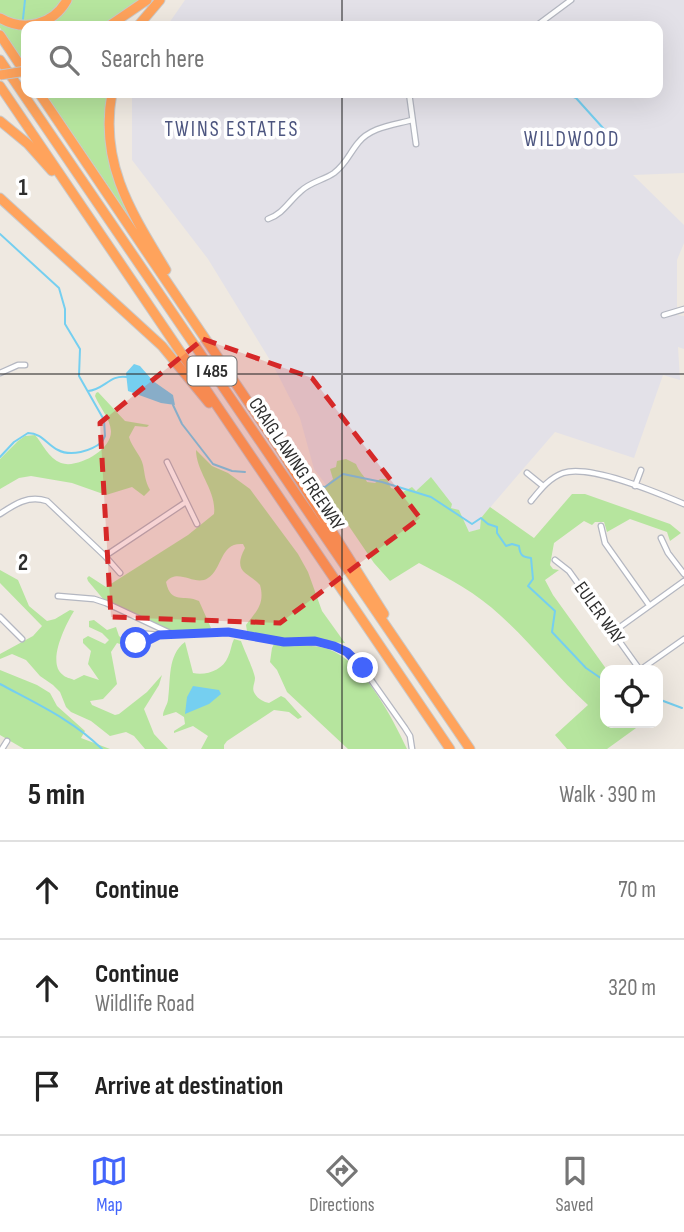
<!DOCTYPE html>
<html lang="en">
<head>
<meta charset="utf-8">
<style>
  body { margin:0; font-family:"Sofia Sans Condensed",sans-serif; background:#f6f6f6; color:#222 }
  .controls { position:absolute; right:21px; bottom:21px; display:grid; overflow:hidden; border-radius:14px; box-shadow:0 7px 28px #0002 }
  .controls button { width:63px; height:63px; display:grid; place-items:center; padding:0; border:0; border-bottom:2px solid #e0e0e0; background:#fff; color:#222; font:35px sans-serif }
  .stop { position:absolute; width:21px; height:21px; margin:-16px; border:5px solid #4264fb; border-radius:50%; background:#fff }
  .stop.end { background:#4264fb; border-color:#fff; box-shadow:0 2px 7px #0008 }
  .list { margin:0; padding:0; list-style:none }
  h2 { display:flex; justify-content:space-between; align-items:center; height:91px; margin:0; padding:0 28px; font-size:30px }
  h2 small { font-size:23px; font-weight:400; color:#767676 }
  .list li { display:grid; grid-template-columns:46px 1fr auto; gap:21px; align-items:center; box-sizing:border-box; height:98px; padding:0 28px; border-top:2px solid #e0e0e0 }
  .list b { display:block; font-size:26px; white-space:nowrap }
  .list p { margin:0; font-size:23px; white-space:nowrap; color:#767676 }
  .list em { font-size:23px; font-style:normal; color:#767676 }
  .icon { flex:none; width:38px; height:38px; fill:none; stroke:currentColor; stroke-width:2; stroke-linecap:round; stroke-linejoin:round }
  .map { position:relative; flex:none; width:684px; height:749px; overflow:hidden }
  .search { position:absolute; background:#fff; box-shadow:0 7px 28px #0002; left:21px; right:21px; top:21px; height:77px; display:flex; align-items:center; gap:18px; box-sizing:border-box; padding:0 24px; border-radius:14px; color:#767676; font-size:26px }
  .sheet { height:385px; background:#fff }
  nav { display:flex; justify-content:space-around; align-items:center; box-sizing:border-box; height:98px; border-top:2px solid #e0e0e0; background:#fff; font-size:19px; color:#767676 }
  nav a { display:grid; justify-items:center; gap:4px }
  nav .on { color:#4264fb }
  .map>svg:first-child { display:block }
  .industrial { fill:#e3e1e8 }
  .green { fill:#b6e59e }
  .water { fill:#75cff0 }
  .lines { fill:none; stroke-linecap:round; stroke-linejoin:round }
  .stream { stroke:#75cff0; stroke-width:2 }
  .street-casing { stroke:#b4b7c1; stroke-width:7 }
  .highway-casing { stroke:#c9c9c9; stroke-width:11 }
  .street { stroke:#fff; stroke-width:4.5 }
  .highway { stroke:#ffa35c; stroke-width:9 }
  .highway-bridge-casing { stroke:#c9c9c9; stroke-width:11; stroke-linecap:butt }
  .highway-bridge { stroke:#ffa35c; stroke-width:9 }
  .route { stroke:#4264fb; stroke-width:9 }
  .marked { fill:#d62828; fill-opacity:0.2; stroke:#d62828; stroke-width:5; stroke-dasharray:14 9; stroke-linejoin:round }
  .grid { fill:none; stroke:#2e2e2e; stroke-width:2; stroke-opacity:0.55 }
  .labels { text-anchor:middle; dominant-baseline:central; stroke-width:7; stroke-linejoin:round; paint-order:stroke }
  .shield { fill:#fff; stroke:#6d6d6d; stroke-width:2 }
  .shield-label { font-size:18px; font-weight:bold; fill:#2e2e2e }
  .street-label { font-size:19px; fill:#2e2e2e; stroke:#fff }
  .neighbourhood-label { font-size:21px; letter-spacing:2px; fill:#4d5680; stroke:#fff }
  .grid-label { font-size:23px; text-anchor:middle; font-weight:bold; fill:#2e2e2e; stroke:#fff; stroke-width:7; stroke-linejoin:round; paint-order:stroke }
</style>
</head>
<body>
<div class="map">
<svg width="684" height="749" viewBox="0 0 684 749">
  <rect width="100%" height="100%" fill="#efe9e1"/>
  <path class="industrial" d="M185 0H684V173L633 175 684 225V243L677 260V315L684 316V349L678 347 680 380 663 375 634 458 555 432 481 518 480 529 469 532 459 511 451 508 431 478 416 492H403L396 488 366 482 336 467 333 479 327 486 314 469 300 418 273 365 208 259 132 160V93H658V26H167Z"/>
  <path class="green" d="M0 0H65C43 27 31 24 0 16Z
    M69 0H143L104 26H39Z
    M0 22 26 28V66L0 28Z
    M45 93H109L107 131 133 220 132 221Z
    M98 392 125 421 149 425 147 427 135 426 129 437C132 448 141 455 143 465 145 475 145 481 150 490L144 496 132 487 106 495 72 483 31 476 19 478 0 489V459L18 441 25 436 35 435C43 444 48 458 61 463 77 469 112 450 111 431 110 418 100 408 95 396L96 393Z
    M196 450 212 466 228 473 250 489 298 554 308 572 322 611 345 643 284 639 247 631 246 625C257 611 265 603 260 585 248 572 232 573 245 548L243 544C220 542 223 568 208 578 195 587 178 567 166 582 171 605 184 594 199 601L211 628 209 630 173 631 159 626 104 600 88 581 87 578 89 576 106 587 188 535 214 514C217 491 196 472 196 450Z
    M346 459 356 464C359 472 364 475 367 482L375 483 380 479H387L391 488 403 492 412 487 416 491 431 477 452 504 451 508 459 510 469 532 480 529 481 518 490 507 534 538 572 494H585L670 524 681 533 670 541 667 532 630 519 607 532 604 522H595L592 525 584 521 554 543 550 565 553 569 559 570 545 580 553 595 607 670H605V723H643L607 749H567L555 735 588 705C557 677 532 644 501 616 477 593 448 578 419 563L390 581 374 563 323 488 333 479 330 469 336 467 337 461Z
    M0 570 18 580 29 606 47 621 55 619 70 610 74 611C66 624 46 663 63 675 66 678 70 678 74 680L84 675 99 680 88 664 91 651 83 643V639L88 636 105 644 109 640 102 633 89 627V621L94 620 107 630 116 627 119 636 126 641V646L117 643 111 652 117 684 103 699 90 701 92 705 115 715 119 714 147 692 162 675 159 685 144 709 154 734 168 749H145L134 736 126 732 110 736 91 721 71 712 66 707 60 692 53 685 40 676 26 660 12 654 0 659V654L33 636 42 626 0 583Z
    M234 639 241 641C244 650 254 670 255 678 255 684 251 688 255 694 258 699 264 702 269 703L281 696 285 698 302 717 298 719 289 712 274 710 227 741 224 745V749H201L208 736 193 726 174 733V731L185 724 184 717 176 712 163 716C163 710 167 706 168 700 171 681 167 655 185 642L193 673C206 676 223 670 228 657 231 651 231 645 234 639Z
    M274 644C292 649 310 643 328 649 363 661 392 717 407 749H348L287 692 277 670 270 662 272 648Z
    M0 670 37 685 50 693 57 706 85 731 81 738 110 749H24L0 735Z"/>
  <path class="water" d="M134 364 140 366 153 381 173 395 175 405 161 403 128 391 126 373Z
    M193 686 219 690 221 694 209 704 185 714 187 697Z"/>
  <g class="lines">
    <path class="stream" d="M23 19 25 0
      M265 93 275 95 288 93
      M564 93 576 98 612 138
      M0 234 59 288 65 309V324L80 349 79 376 104 420 105 436 102 442C91 451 71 457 58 450 47 445 42 433 28 433L14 442 0 457
      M88 391C104 390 110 374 127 377
      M173 405 182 424 213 464 232 471 245 472
      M309 485 325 487 343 474 382 482 431 497 472 524 481 518 488 524 497 527V533L506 546 512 544 519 546C520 555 522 557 531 558L533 579 528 586 555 611 552 632 586 668 605 681
      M0 684C35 703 73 720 102 749
      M658 699 682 708"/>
    <defs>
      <path id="street" d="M536 26 571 0
        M409 93 416 144
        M268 219C283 214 289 201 301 191 310 182 324 180 334 173 346 164 349 154 358 143 370 127 394 125 412 120
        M664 315 684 309
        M0 373 18 365H25
        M167 462 197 524
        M527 473 543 486
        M635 486 641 470
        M531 501C540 490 549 478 563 473 590 464 658 493 684 504
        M0 514C15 504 28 495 47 501L105 556 120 573
        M601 526 605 543 649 605
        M661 538 668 553 684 574
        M105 556 186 502
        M555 560 569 571 640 670 684 639
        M58 596 94 599 106 603 170 633
        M0 617 22 639
        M613 632 684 581
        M159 635 138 633 133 641 141 644 159 635 228 632 284 642 327 643 347 652 357 660 405 728 410 736 412 749
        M2 749 7 741"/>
      <path id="highway" d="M0 18C24 32 53 25 67 0
        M109 26 147 0
        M138 26 160 0
        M0 35 26 74
        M0 60 470 749
        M0 86 450 749
        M39 93 282 452 384 614
        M112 93C99 163 131 212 166 270
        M0 121 28 144 52 171
        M0 198 162 346 209 403"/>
    </defs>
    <use href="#street" class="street-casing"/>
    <use href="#highway" class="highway-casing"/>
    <use href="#street" class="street"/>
    <use href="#highway" class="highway"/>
    <defs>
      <path id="highway-bridge" d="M0 75 26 71"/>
    </defs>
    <use href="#highway-bridge" class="highway-bridge-casing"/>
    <use href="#highway-bridge" class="highway-bridge"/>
  </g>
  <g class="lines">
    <path class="route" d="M136 643 141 644 159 635 228 632 284 642 315 641 334 646 347 652 363 668"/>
  </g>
  <path class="marked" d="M203 339 312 378 420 518 280 623 111 617 100 423Z"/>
  <path class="grid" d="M342 0V26M342 93V749M0 374H684"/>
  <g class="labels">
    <rect class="shield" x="187.5" y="356.5" width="49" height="29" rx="5"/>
    <g class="shield-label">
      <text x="212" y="371">I 485</text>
    </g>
    <g class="street-label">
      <text transform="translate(296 464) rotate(56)">CRAIG LAWING FREEWAY</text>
      <text transform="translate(599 613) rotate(54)">EULER WAY</text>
    </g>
    <g class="neighbourhood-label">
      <text x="232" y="129">TWINS ESTATES</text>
      <text x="572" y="139">WILDWOOD</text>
    </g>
  </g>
  <g class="grid-label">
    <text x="23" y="195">1</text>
    <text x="23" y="570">2</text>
  </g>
</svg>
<div class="controls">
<button><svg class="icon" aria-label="locate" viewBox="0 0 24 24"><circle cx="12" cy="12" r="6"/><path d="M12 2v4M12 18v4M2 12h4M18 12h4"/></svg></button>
</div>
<div class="stop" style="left:136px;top:643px"></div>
<div class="stop end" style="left:363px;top:668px"></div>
<div class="search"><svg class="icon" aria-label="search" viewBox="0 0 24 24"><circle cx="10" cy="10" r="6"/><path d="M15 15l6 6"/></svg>Search here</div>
</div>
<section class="sheet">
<h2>5 min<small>Walk · 390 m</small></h2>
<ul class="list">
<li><svg class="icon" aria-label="ahead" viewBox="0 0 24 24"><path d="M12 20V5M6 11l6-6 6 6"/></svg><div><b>Continue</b></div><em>70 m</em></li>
<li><svg class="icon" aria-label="ahead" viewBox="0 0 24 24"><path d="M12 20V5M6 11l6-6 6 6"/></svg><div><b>Continue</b><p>Wildlife Road</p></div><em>320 m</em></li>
<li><svg class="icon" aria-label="arrive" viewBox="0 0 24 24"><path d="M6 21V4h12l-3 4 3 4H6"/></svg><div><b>Arrive at destination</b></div></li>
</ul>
</section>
<nav>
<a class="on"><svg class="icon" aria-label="map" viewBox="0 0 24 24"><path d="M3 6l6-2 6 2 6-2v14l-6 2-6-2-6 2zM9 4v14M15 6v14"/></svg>Map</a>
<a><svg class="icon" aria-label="directions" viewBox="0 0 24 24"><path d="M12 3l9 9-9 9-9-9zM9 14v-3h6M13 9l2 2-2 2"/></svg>Directions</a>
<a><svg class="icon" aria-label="saved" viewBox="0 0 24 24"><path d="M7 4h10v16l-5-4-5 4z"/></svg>Saved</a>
</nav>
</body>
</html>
